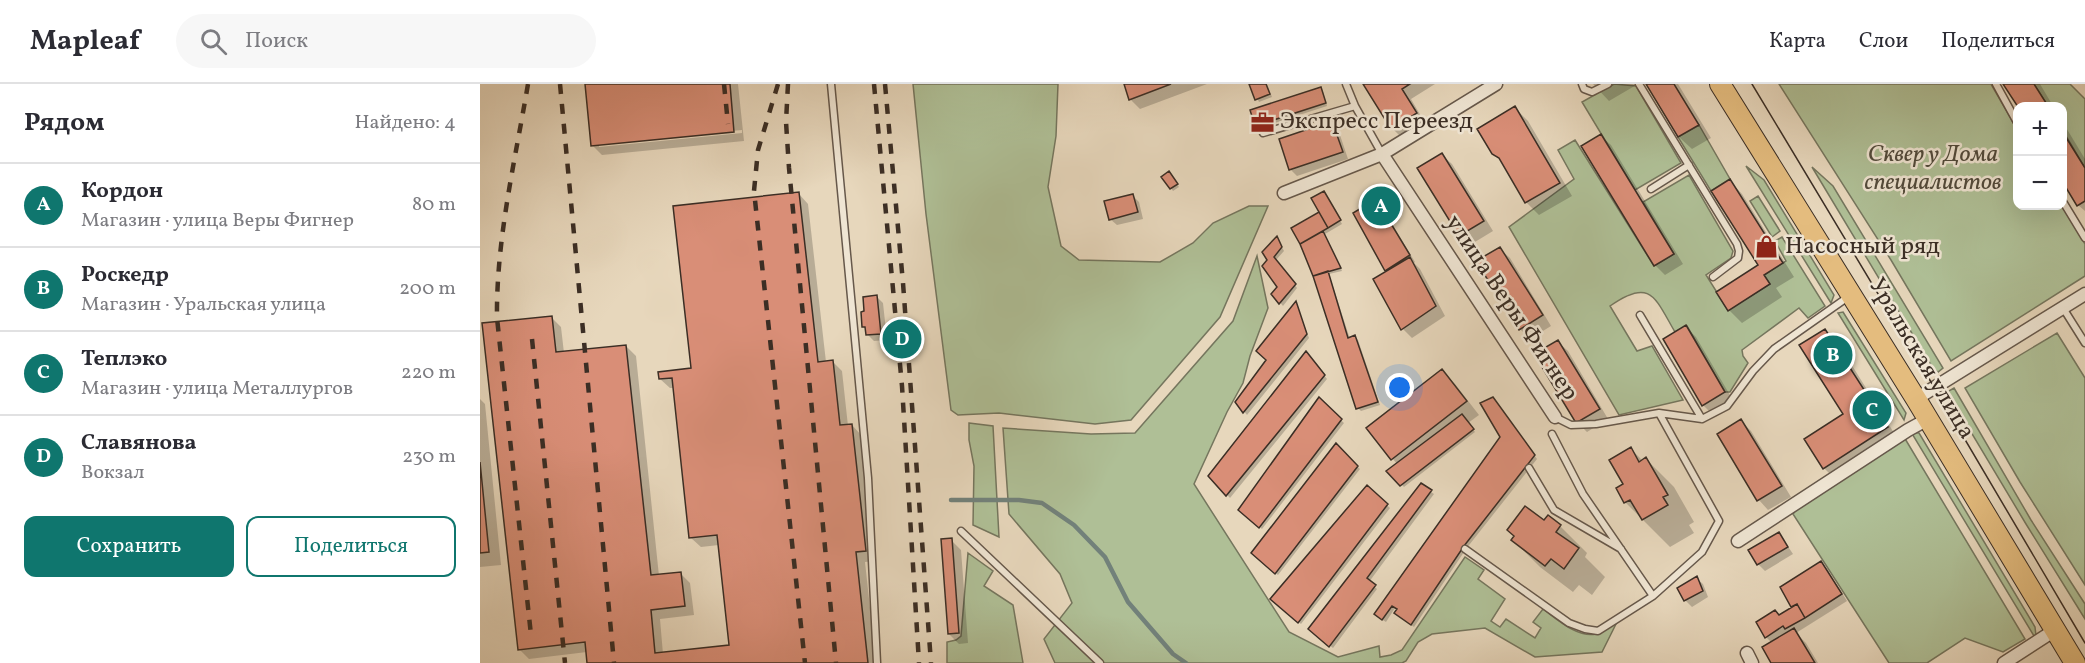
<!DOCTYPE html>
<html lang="ru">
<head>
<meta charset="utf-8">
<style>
  body { margin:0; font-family:Vollkorn,serif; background:#f7f7f7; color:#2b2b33 }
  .controls { position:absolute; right:18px; top:18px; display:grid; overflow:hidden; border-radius:12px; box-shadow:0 6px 24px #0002 }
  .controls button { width:54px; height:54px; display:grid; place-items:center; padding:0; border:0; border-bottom:2px solid #e1e1e2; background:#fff; color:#2b2b33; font:30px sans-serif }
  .you { position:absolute; left:920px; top:304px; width:21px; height:21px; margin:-15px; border:4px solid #fff; border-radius:50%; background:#1a73e8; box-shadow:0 0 0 9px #1a73e833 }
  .badge { display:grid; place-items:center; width:39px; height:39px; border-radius:50%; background:#0f766e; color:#fff; font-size:20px; font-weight:700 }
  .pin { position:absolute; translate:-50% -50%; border:3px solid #fff; box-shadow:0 2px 6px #0006 }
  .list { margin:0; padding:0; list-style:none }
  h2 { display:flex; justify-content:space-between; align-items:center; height:78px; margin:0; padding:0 24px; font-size:26px }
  h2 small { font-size:20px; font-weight:400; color:#7c7c81 }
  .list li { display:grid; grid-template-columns:39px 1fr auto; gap:18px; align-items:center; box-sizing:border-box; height:84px; padding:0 24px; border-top:2px solid #e1e1e2 }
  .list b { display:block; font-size:22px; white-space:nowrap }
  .list p { margin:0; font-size:20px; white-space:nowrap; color:#7c7c81 }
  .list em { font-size:20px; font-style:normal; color:#7c7c81 }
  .actions { display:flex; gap:12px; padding:18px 24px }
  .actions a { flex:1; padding:14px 0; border:2px solid #0f766e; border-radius:12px; text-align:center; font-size:21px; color:#0f766e }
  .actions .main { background:#0f766e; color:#fff }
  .icon { flex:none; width:33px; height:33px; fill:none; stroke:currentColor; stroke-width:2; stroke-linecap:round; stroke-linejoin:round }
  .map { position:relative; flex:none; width:1605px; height:579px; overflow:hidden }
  header { display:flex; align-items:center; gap:36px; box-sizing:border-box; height:84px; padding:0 30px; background:#fff; border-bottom:2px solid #e1e1e2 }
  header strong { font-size:28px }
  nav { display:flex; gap:33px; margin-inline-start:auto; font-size:21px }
  .search { width:420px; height:54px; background:#f7f7f7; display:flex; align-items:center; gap:15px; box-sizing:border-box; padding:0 21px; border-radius:33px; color:#7c7c81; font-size:22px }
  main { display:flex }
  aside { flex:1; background:#fff }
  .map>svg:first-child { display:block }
  .green { fill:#afbf96; stroke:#75765e; stroke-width:1.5 }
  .shadow { fill:#0003; fill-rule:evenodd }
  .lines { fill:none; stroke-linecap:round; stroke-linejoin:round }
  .stream { stroke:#72817a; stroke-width:4.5 }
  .building { fill:#d98e77; stroke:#3b2e25; stroke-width:1.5 }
  .lane-casing { stroke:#66584b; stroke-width:9 }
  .street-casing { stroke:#66584b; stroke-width:15 }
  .primary-casing { stroke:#3b2e25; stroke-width:22 }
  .lane { stroke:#efe5d3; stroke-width:6 }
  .street { stroke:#efe5d3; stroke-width:12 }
  .primary { stroke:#e4bc7e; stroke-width:20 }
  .tram { stroke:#3b2e25; stroke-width:1.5 }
  .rail { stroke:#3b2e25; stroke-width:4.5; stroke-dasharray:10 10; stroke-linecap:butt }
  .labels { text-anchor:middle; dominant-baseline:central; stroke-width:5; stroke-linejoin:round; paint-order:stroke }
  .poi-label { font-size:24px; fill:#3b2e25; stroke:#efe5d3; text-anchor:start }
  .park-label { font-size:24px; font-style:italic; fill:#524b3c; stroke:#efe5d3 }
  .street-label { font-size:24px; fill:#3b2e25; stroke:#efe5d3 }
</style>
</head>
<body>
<header>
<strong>Mapleaf</strong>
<div class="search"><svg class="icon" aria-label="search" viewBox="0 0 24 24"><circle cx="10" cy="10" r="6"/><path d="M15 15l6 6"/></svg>Поиск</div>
<nav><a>Карта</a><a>Слои</a><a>Поделиться</a></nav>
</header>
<main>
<aside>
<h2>Рядом<small>Найдено: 4</small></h2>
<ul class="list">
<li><span class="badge">A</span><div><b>Кордон</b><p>Магазин · улица Веры Фигнер</p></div><em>80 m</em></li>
<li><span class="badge">B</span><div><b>Роскедр</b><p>Магазин · Уральская улица</p></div><em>200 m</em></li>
<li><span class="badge">C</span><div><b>Теплэко</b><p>Магазин · улица Металлургов</p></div><em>220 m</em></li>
<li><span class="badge">D</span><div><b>Славянова</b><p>Вокзал</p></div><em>230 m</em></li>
</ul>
<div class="actions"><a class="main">Сохранить</a><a>Поделиться</a></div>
</aside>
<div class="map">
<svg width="1605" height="579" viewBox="0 0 1605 579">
  <rect width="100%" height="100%" fill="#e7d7bc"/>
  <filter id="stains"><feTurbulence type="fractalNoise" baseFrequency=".00333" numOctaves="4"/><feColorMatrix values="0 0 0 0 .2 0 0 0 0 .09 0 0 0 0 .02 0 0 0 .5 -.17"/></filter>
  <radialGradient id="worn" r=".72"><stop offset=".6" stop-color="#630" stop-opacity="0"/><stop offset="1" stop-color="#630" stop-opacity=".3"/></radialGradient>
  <path class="green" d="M433 0H578L576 52 568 103 581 162 599 176 680 178 713 159 733 139 769 122H788L740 233 651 336 615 340 519 329 478 331 471 326 446 130Z
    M1134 0 1156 2 1201 79 1155 106 1102 18Z
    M1299 0H1511L1537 45 1538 122 1582 121 1605 160V192L1471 277 1411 176Z
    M1554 0H1590L1605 15V84L1583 47 1582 22H1568Z
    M1219 41 1250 95 1231 107 1198 53Z
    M1095 56 1174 182 1194 170 1163 118 1209 91 1253 167 1251 174 1226 191 1248 226 1290 200 1284 191 1306 177 1295 157 1302 153 1345 222 1328 234 1319 224 1262 266 1263 272 1268 279 1250 308H1245L1207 242 1195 248C1175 214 1171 193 1130 222L1157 267 1172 262 1203 316 1139 331 1029 143 1094 95 1078 66Z
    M1266 82 1284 96 1354 211 1351 219Z
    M1332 83 1353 102 1463 284 1458 288 1454 286Z
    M1278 112 1300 147 1292 153 1270 117Z
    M777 172 788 224 770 272 763 299 747 328 714 400 809 548 858 573 899 562 900 573 911 571 922 566 985 473 1004 486 998 495 1025 515 1011 537 1020 543 1026 535 1055 554 1061 544 1053 538 1063 525C1077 535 1097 554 1116 550 1122 549 1131 541 1137 538L1122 568 1055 573 1005 544 952 550 938 558 926 577 922 579H575L564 555 592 519 580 490 529 430 523 344 611 350 655 349 753 237Z
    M1363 228 1426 329 1424 336 1358 229Z
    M1577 249 1605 294V501L1540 398 1485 304Z
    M1474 304 1551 436 1605 520V535L1546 440 1467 308Z
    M489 339 513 342 519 453 493 441 494 382 489 356Z
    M1431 348 1439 349 1555 543 1556 552H1554Z
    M1424 353 1545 555 1523 568 1485 554 1447 579H1409L1313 430 1321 419Z
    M488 469 513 487 504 502 533 521 543 579H467V558L476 556 481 552Z"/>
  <path class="shadow" d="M106 0H258L264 57 122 71 112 61ZM262 46V49L119 63V60Z
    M646 0H727L660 25 650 15Z
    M771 0H787L792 13 779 18Z
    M884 0H955L931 15 945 39 922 54 912 44Z
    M1113 0H1158L1129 17Z
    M1168 0H1198L1231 54 1212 65 1199 53Z
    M1525 0H1560L1573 22H1539Z
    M840 5 843 8 847 22 779 44 776 41Z
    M1035 24 1048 37 1092 112 1059 131 1046 118 1023 78 1013 69Z
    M1582 37 1605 75V127L1598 121 1582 94Z
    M852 39 858 45 868 75 817 92 810 85Z
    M1121 52 1131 61 1203 180 1185 191 1175 181 1103 63Z
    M962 71 972 80 1013 147 990 161 980 151 939 85Z
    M691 92 699 103 693 107 691 104Z
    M1250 97 1262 110 1314 193 1296 204 1302 213 1262 239 1249 226 1280 182Z
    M319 110 328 120 346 278H353L362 287 368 342 372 341 381 351 395 477 385 478 396 579H108L107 568 49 575 39 565 71 233 81 243 84 269 146 262 156 272 179 492 201 490 210 499 214 531 180 535 183 570 250 562 239 461 221 463 211 454 194 304H190L180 295 213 286Z
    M652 111 659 118 663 135 637 141 630 135Z
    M846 111 862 140 845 150 862 187 849 190 870 255 875 253 878 256 900 321 881 327 878 324 835 191 813 145 841 129Z
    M895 117 902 123 935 178 934 179 940 185 965 232 932 254 923 245 909 188 906 186Z
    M797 154 804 167 796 176 817 204 803 222 793 210 799 203 789 176Z
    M1020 165 1030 174 1071 242 1050 255 1040 245Z
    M397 213 403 219 407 256 394 257 387 250V246L384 243 386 228Z
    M816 219 829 254 767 331 757 318 788 276Z
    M1206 243 1216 253 1254 318 1233 331 1223 321Z
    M1345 246 1358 259 1419 357 1357 397 1344 384 1365 330Z
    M1078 258 1088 267 1128 335 1107 348 1097 338Z
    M829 272 847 295 750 414 730 392Z
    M962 287 975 300 999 331 988 339 995 348 924 403 908 387 917 380 888 344Z
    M0 315 5 320 21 481 0 483Z
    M839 316 864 339 782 445 760 425Z
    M1016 318 1057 375 986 465 934 543 919 532 918 526 915 524 906 538 898 533 1022 353Z
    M1261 337 1271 347 1311 413 1288 426 1279 416 1239 350Z
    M856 362 880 385 798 491 773 469Z
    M1151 365 1163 377 1166 375 1194 403 1214 438 1209 441 1214 449 1190 463 1145 418V401Z
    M941 401 954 410 889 498 897 505 853 564 833 548Z
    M887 403 910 424 821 540 792 515Z
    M1068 433 1080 442 1107 469 1105 473 1125 493 1112 511 1099 501 1093 508 1060 483 1033 456 1064 438Z
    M1299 449 1313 470 1285 487 1278 480Z
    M471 456 481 466 488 559 479 560 469 550Z
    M1341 479 1347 485 1367 517 1316 549 1326 559 1338 579H1293L1292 559 1286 553 1300 532 1313 524 1302 504Z
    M1216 494 1223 500 1228 513 1212 523 1205 516 1199 504Z"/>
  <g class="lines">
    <path class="stream" d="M471 416H539L562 419 594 441 625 473 648 518 693 570 706 579"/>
  </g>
  <path class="building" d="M105 0H250L254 48 111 62Z
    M644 0H691L649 16Z
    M769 0H786L790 10 775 16Z
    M883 0H930L922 5 937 29 911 45Z
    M1166 0H1194L1219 41 1198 53Z
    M1523 0H1554L1568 22 1538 23Z
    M841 3 846 19 775 42 770 26Z
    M1035 22 1080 99 1045 119 1019 74 1012 70 997 45Z
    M852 37 863 68 809 86 799 55Z
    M1582 47 1605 84V117L1597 122 1582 97Z
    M1121 50 1194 170 1174 182 1101 62Z
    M962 69 1004 137 979 152 937 84Z
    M689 87 698 100 690 105 681 93Z
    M1250 95 1303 179 1284 191 1290 200 1248 227 1236 208 1278 181 1231 107Z
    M844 107 861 136 848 144 831 114Z
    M319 108 338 278 353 276 360 341 372 340 386 467 376 468 388 579H107L105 558 38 566 2 239 72 232 76 268 146 261 171 491 201 488 205 522 171 526 175 569 249 561 237 451 209 454 192 294 179 295 178 288 211 284 193 122Z
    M653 110 658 128 629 136 624 117Z
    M896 115 930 171 905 187 873 129Z
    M839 128 848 144 820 160 811 144Z
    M843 147 861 184 833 192 820 160Z
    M797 152 802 163 794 173 816 200 799 220 791 210 797 203 782 182 787 176 782 168Z
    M1020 163 1063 231 1039 246 996 177Z
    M930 173 956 222 921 246 893 195Z
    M848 187 868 254 875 251 898 318 876 325 833 192Z
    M397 211 401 250 386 251 385 243H382L381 228 384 227 383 213Z
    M816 217 827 250 763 329 755 318 786 276 776 267Z
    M1206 241 1245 308 1222 322 1183 255Z
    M1345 245 1408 343 1343 385 1324 355 1363 330 1319 261Z
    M1078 256 1120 325 1096 339 1054 270Z
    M826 267 845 291 746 412 728 392Z
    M962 285 987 317 911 376 886 344Z
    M839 313 862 335 779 444 758 426Z
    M1013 313 1055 371 984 462 931 541 914 529 917 525 912 522 902 536 894 530 1020 353 1000 319Z
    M982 330 994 345 920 402 906 387Z
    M1261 335 1302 402 1277 417 1237 350Z
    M856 359 878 382 795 490 771 469Z
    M1151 363 1159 378 1166 373 1188 411 1183 413 1188 421 1162 436 1150 416 1144 419 1136 404 1143 400 1129 376Z
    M0 378 9 468 0 469Z
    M941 399 952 406 887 494 896 501 849 563 828 545Z
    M887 401 908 420 818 539 790 515Z
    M1045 422 1064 436 1068 431 1081 441 1076 448 1099 464 1084 485 1071 475 1065 482 1031 456 1034 452 1027 446Z
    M1299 448 1308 463 1277 481 1268 466Z
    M472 454 479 549 468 550 461 455Z
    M1341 477 1362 510 1325 534 1317 520 1311 523 1300 503Z
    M1217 492 1223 507 1204 517 1197 504Z
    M1317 520 1325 534 1305 545 1303 542 1285 554 1276 538 1295 526 1299 531Z
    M1314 544 1335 579H1291L1282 563Z"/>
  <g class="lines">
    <defs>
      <path id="lane" d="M351 0 388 394 397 579
        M866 0 875 22
        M1102 0 1104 5 1112 8 1128 0
        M1159 0 1257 160 1259 167 1258 174 1233 193
        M1516 0 1538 40
        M783 49 875 22 902 70
        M1171 105 1209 81
        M1582 116 1605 154
        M1583 224 1605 259
        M1160 231 1222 335
        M1179 329 1222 335 1247 322 1273 287 1294 265 1368 213
        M1072 350 1103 410 1173 512
        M1049 384 1074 426 1141 465
        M481 447 620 579
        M985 465 1089 539 1105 545 1118 547 1173 512 1222 468 1239 437 1179 329 1116 340 1091 341 1075 333"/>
      <path id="street" d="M902 70 1075 333
        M804 109 902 70 1016 0
        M1436 315 1605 210
        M1258 457 1428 346 1448 335
        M1267 569 1272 579
        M1524 579 1575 546"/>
      <path id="primary" d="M1240 0 1436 315 1595 579"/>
    </defs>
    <use href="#lane" class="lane-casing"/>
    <use href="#street" class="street-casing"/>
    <use href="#primary" class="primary-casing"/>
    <use href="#lane" class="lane"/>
    <use href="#street" class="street"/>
    <use href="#primary" class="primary"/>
    <path class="tram" d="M1272 0 1454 303 1605 559"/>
    <path class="rail" d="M48 0C35 77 16 156 17 234L51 551
      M80 0 134 579
      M244 0 248 40
      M298 0 278 66 274 107 325 579
      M308 0 306 38 309 84 356 579
      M394 0 422 302 439 579
      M405 0 423 199 451 579
      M52 255 85 579"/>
  </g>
  <defs>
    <symbol id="office-bare" viewBox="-9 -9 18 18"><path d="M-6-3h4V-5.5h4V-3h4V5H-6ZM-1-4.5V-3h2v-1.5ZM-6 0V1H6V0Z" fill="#8f2418" stroke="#efe5d3" stroke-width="2.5" paint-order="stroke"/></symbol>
    <symbol id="shop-bare" viewBox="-9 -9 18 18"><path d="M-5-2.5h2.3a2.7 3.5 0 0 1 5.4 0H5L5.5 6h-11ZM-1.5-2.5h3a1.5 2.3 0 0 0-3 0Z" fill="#8f2418" stroke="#efe5d3" stroke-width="2.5" paint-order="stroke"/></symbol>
  </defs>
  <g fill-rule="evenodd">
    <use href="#office-bare" x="766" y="22" width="33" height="33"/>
    <use href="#shop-bare" x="1270" y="146" width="33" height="33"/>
  </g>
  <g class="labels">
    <g class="poi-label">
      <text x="800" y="38">Экспресс Переезд</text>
      <text x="1305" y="163">Насосный ряд</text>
    </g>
    <g class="park-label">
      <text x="1453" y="71">Сквер у Дома<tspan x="1453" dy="28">специалистов</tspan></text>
    </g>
    <g class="street-label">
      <text transform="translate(1031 224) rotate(56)">улица Веры Фигнер</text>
      <text transform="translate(1441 275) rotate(59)">Уральская улица</text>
    </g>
  </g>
  <rect width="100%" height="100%" filter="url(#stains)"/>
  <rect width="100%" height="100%" fill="url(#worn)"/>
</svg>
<div class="controls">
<button>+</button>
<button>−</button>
</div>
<div class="you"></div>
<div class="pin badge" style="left:901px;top:122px">A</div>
<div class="pin badge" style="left:1353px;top:271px">B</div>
<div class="pin badge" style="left:1392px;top:326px">C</div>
<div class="pin badge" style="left:422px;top:255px">D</div>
</div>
</main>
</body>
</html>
